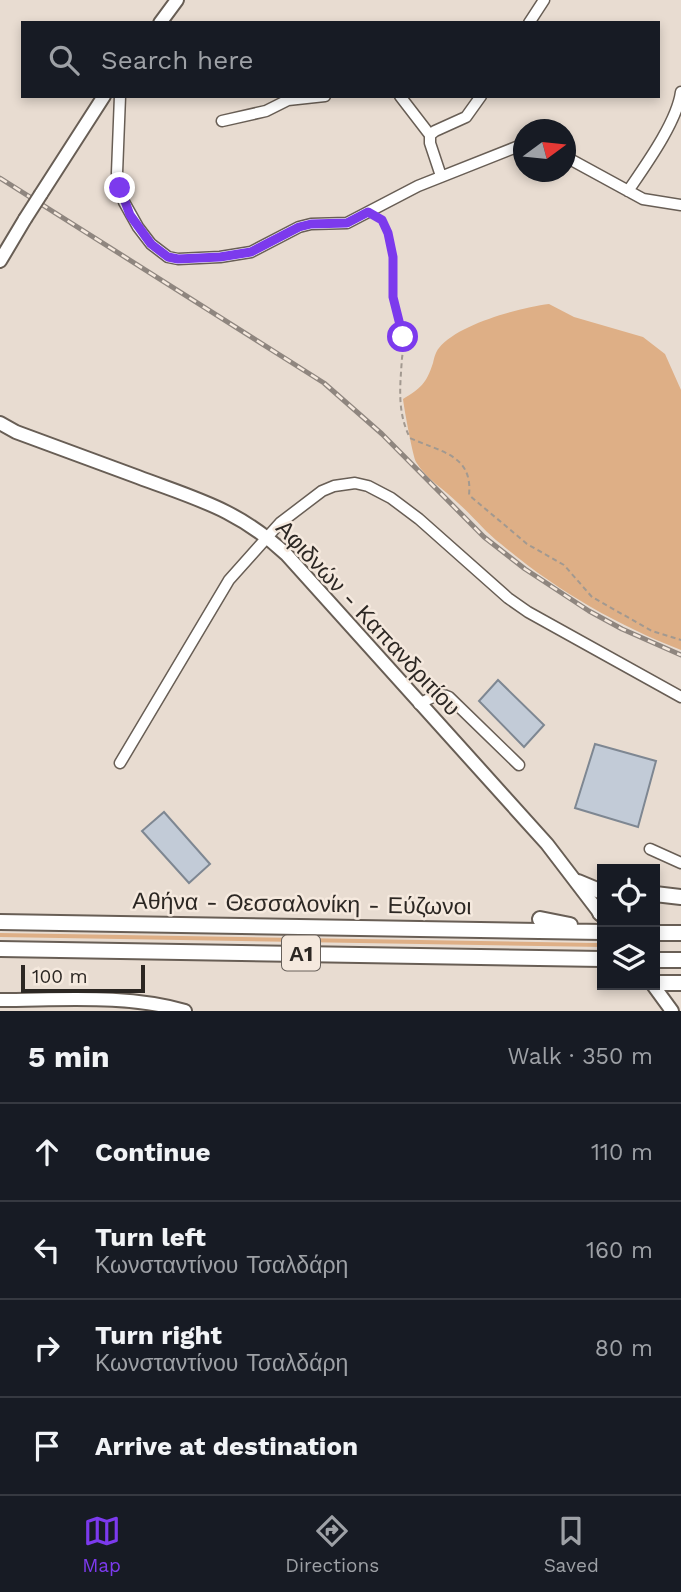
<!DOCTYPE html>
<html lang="en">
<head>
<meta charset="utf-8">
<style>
  body { margin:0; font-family:"Work Sans",sans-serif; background:#20242c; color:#f1f3f6 }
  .controls { position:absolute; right:21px; bottom:21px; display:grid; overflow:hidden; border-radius:0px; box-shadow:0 4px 10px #0003 }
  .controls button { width:63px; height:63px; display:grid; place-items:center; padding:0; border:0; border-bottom:2px solid #363941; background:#171b24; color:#f1f3f6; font:35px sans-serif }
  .compass { position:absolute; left:513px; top:119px; width:63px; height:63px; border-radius:50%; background:#171b24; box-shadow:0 4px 10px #0003; rotate:75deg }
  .scale { position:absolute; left:21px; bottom:18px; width:124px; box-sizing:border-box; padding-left:7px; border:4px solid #2c2723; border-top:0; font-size:19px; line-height:24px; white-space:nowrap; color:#2c2723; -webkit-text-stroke:5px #f5e9de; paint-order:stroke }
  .stop { position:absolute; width:21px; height:21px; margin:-16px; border:5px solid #7c3aed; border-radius:50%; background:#fff }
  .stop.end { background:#7c3aed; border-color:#fff; box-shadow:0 2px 7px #0008 }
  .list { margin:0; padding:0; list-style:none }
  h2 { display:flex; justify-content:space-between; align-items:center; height:91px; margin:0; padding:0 28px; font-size:30px }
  h2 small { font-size:23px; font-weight:400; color:#9ea1a6 }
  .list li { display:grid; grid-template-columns:46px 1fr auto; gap:21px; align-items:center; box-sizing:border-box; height:98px; padding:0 28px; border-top:2px solid #363941 }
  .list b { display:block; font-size:26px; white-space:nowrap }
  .list p { margin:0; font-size:23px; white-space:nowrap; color:#9ea1a6 }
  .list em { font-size:23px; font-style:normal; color:#9ea1a6 }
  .icon { flex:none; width:38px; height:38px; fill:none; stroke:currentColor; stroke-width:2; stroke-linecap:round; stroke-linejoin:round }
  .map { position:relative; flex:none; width:681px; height:1011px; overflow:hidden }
  .search { position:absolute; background:#171b24; box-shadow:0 4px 10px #0003; left:21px; right:21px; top:21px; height:77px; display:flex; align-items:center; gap:18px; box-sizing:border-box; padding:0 24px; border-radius:0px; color:#9ea1a6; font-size:26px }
  .sheet { height:483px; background:#171b24 }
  nav { display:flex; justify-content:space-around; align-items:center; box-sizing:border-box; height:98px; border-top:2px solid #363941; background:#171b24; font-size:19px; color:#9ea1a6 }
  nav a { display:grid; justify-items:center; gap:4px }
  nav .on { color:#7c3aed }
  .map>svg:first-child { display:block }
  .green { fill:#deaf86 }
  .building { fill:#c2cbd7; stroke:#7e8792; stroke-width:2 }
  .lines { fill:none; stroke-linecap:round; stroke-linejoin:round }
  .minor-casing { stroke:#685e55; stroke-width:13 }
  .major-casing { stroke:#685e55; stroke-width:16 }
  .highway-casing { stroke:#685e55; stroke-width:18 }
  .path { stroke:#a29990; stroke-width:2; stroke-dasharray:5 3.5; stroke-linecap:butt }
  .minor { stroke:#fff; stroke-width:10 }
  .major { stroke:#fff; stroke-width:12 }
  .highway { stroke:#fff; stroke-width:14 }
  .rail-casing { stroke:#8f867f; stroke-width:5 }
  .rail { stroke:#f5e9de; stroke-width:2.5; stroke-dasharray:8; stroke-linecap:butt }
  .major-bridge-casing { stroke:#685e55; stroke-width:16; stroke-linecap:butt }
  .major-bridge { stroke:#fff; stroke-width:12 }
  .route { stroke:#7c3aed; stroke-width:9 }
  .labels { text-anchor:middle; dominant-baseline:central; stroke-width:5; stroke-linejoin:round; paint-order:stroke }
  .shield { fill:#f5e9de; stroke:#68615b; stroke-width:2 }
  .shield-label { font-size:21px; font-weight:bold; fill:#2c2723 }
  .street-label { font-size:23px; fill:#2c2723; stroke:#f5e9de }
</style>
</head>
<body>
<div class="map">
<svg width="681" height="1011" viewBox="0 0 681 1011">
  <rect width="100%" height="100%" fill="#e8dcd1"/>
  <path class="green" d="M549 304 574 317 643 337 665 354 681 390V650C616 625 554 589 501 544 485 532 473 516 458 503 444 489 426 479 416 462 413 457 404 408 403 399 421 388 426 384 433 363 434 358 436 351 439 348 458 324 519 308 549 304Z
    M0 933 593 943H602V947L0 937Z"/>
  <path class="building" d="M498 680 544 725 524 747 479 701Z
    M595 744 656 761 638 827 575 808Z
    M164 812 210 864 189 883 142 831Z"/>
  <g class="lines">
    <defs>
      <path id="minor" d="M529 23 544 0
        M120 96 117 173 124 202 138 227 151 244 168 257 178 259 220 257 251 252 299 227 311 224 347 223 418 186 524 144
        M400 96 430 135
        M222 121 266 111 288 100 325 96
        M566 157 643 199 681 205
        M441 176 430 143V135L435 131 466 117 481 96
        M628 191C645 166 677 122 681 92
        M419 704C429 699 439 692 449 697L519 765
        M120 763 229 580 280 523 322 491 334 486 355 483 368 486 391 498 419 519 508 598 528 612 681 697
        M650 849 681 863"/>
      <path id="major" d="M160 23 177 0
        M41 194 104 96
        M0 261 25 219
        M0 423 16 432C57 447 98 462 138 477 199 500 237 509 286 554L547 844 602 916
        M653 985 672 1011
        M0 1000C61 1000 126 994 185 1011"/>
      <path id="highway" d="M578 882 602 892
        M655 894 681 897
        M600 913 602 910
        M540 919 570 925
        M0 922 602 932
        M655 933H681
        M0 949 602 959
        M655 960H681
        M655 983H681"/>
    </defs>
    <use href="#minor" class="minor-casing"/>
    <use href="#major" class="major-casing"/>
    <use href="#highway" class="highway-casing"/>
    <path class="path" d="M376 217C401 230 389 276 393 299 396 312 401 324 403 336 404 343 403 351 402 358 400 387 397 412 410 438 441 452 473 455 469 495L527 544 564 565 592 597 652 631 681 640"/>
    <use href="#minor" class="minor"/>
    <use href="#major" class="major"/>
    <use href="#highway" class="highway"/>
    <defs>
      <path id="rail" d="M0 178 324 383 382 434 484 537 525 569 589 611 622 629 681 655"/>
    </defs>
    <use href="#rail" class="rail-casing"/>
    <use href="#rail" class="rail"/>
    <defs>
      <path id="major-bridge" d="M25 219 41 194"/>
    </defs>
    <use href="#major-bridge" class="major-bridge-casing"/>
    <use href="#major-bridge" class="major-bridge"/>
  </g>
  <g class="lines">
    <path class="route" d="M120 188 130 215 151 244 168 257 178 259 220 257 251 252 299 227 311 224 347 223 368 212 382 220 388 233 393 257V297L403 337"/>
  </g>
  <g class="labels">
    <rect class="shield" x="282" y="935.5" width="38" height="35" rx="5"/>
    <g class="shield-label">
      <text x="301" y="953">Α1</text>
    </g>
    <g class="street-label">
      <text transform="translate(368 618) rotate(47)">Αφιδνών - Καπανδριτίου</text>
      <text transform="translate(302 904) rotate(1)">Αθήνα - Θεσσαλονίκη - Εύζωνοι</text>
    </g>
  </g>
</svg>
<div class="controls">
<button><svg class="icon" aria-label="locate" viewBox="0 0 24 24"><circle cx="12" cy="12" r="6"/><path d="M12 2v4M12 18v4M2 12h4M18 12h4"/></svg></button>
<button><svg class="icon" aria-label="layers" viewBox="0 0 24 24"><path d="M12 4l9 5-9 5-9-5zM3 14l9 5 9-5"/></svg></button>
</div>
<svg class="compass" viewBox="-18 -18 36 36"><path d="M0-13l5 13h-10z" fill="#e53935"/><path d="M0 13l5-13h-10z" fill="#9ea1a6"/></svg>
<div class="scale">100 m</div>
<div class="stop" style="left:403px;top:337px"></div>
<div class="stop end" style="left:120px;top:188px"></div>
<div class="search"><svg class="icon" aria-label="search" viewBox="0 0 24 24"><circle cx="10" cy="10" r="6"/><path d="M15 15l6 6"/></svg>Search here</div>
</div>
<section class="sheet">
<h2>5 min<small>Walk · 350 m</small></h2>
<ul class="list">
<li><svg class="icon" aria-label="ahead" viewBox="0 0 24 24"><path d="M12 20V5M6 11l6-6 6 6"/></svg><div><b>Continue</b></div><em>110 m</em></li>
<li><svg class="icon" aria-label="left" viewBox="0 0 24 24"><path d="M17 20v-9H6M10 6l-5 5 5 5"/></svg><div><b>Turn left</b><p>Κωνσταντίνου Τσαλδάρη</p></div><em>160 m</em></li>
<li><svg class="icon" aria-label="right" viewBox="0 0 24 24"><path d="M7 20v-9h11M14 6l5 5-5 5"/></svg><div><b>Turn right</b><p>Κωνσταντίνου Τσαλδάρη</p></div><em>80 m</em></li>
<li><svg class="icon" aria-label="arrive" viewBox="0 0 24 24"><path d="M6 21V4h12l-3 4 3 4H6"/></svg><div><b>Arrive at destination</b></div></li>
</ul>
</section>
<nav>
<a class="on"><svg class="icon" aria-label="map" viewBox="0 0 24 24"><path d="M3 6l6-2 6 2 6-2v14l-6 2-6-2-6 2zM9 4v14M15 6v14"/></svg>Map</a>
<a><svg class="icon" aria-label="directions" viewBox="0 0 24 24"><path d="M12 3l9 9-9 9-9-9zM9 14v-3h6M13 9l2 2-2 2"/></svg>Directions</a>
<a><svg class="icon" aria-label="saved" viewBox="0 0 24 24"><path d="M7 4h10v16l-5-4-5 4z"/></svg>Saved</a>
</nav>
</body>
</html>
